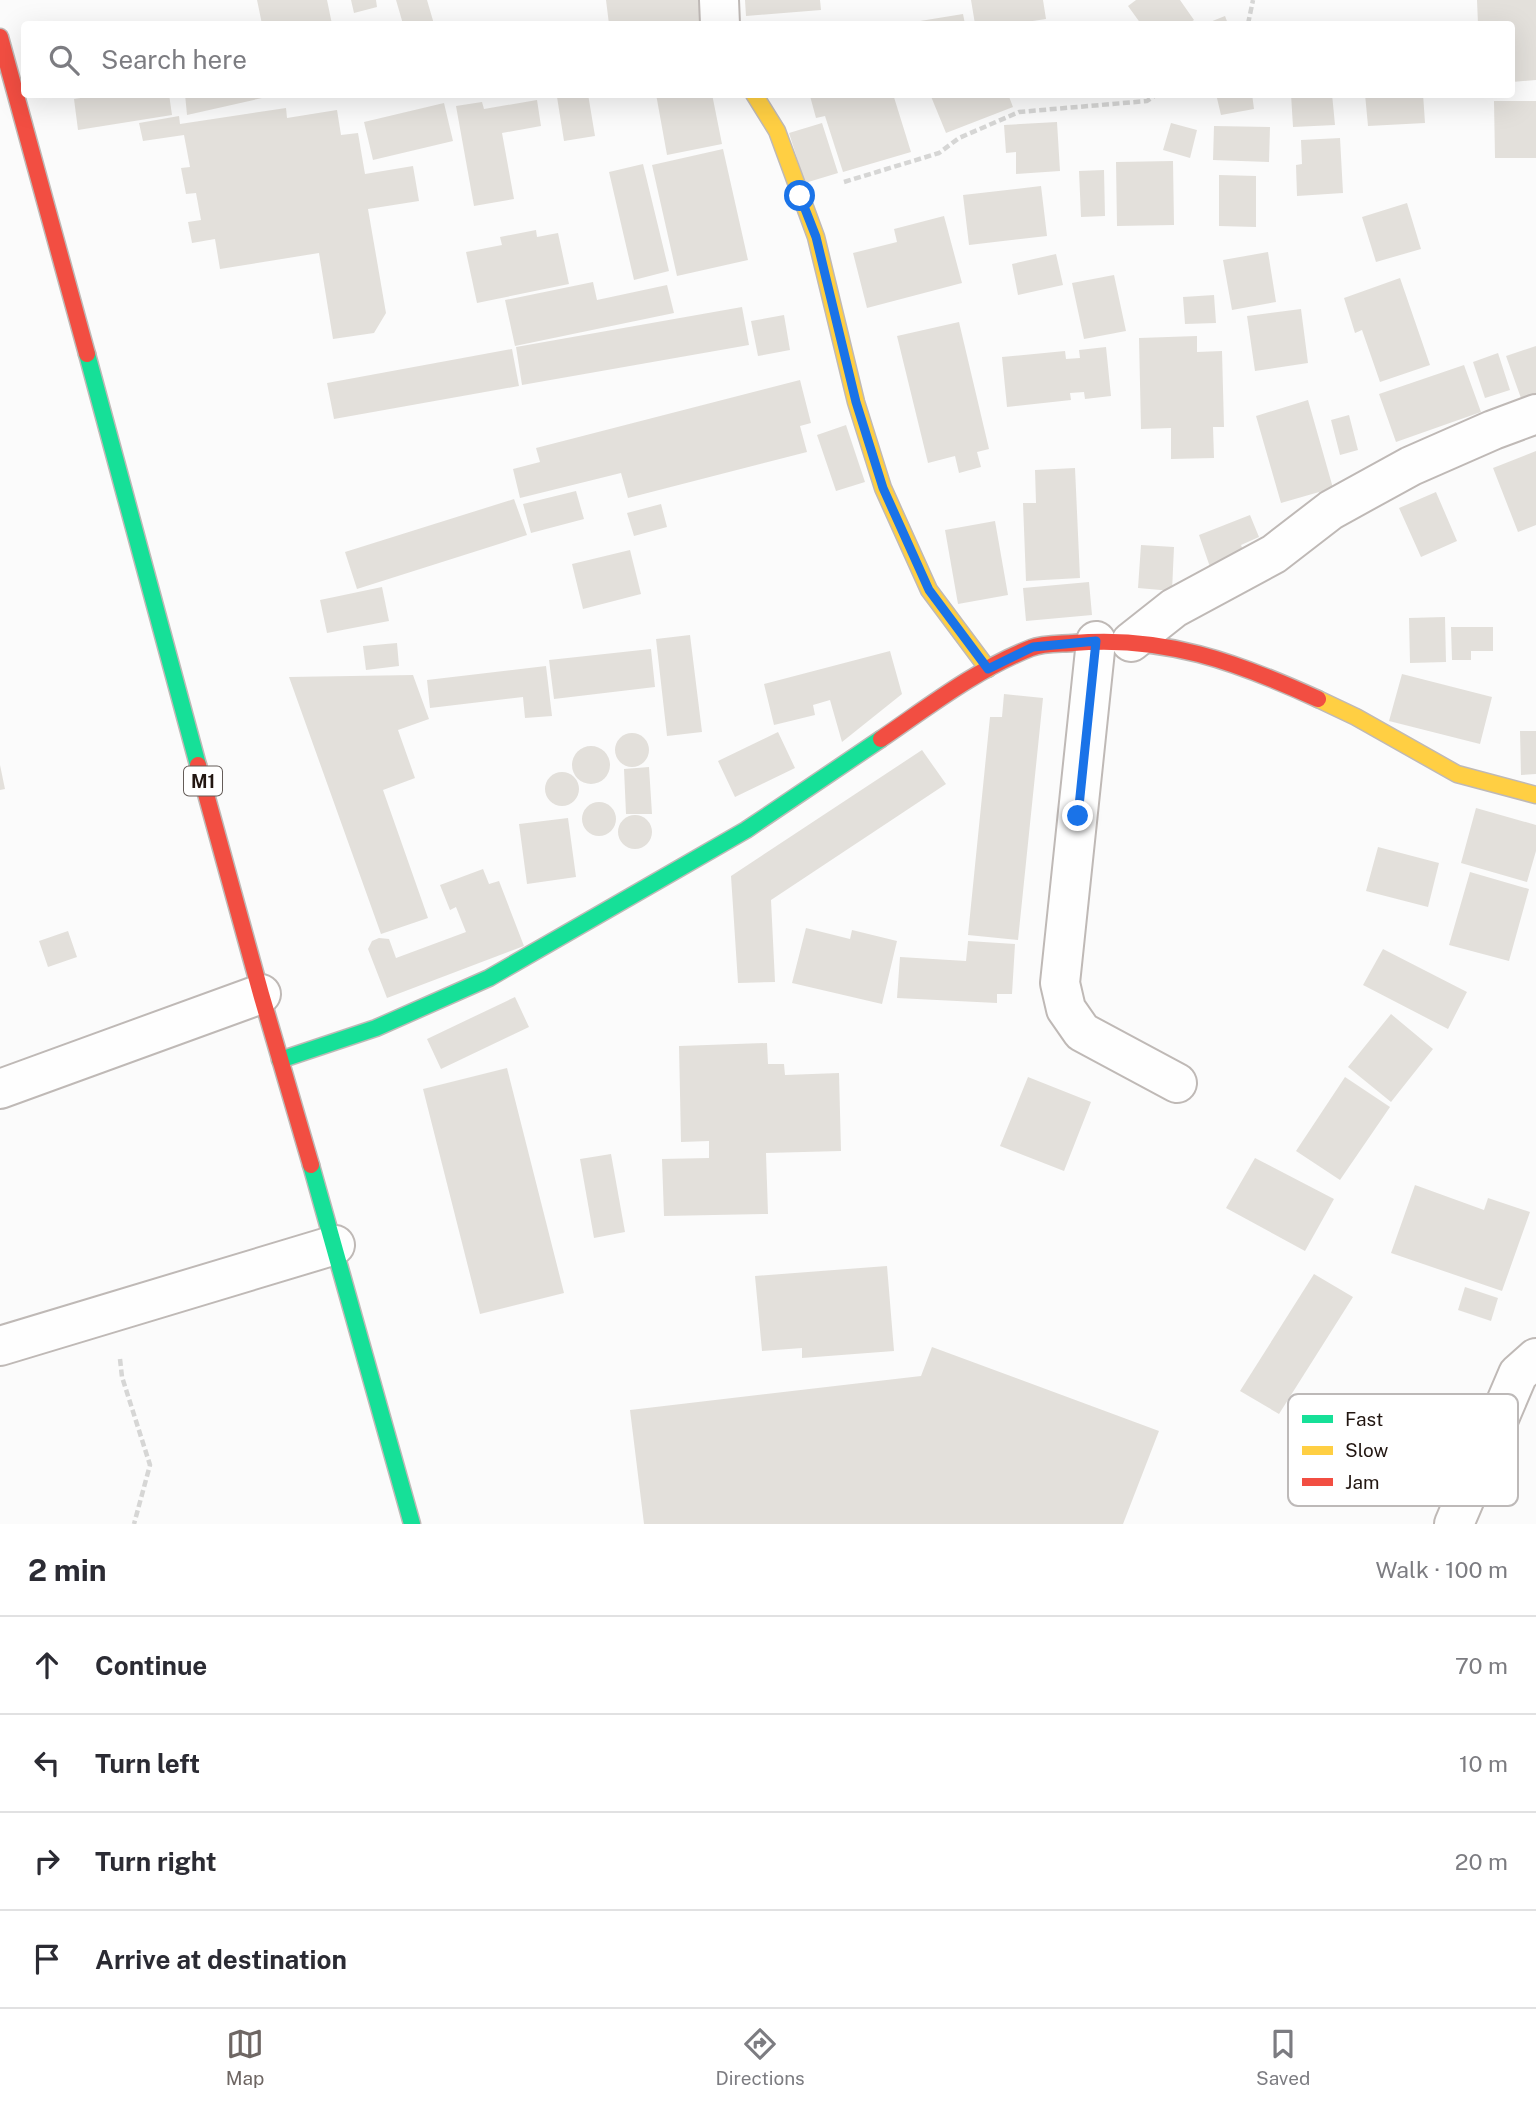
<!DOCTYPE html>
<html lang="en">
<head>
<meta charset="utf-8">
<style>
  body { margin:0; font-family:"Public Sans",sans-serif; background:#f7f7f7; color:#2b2b33 }
  .stop { position:absolute; width:21px; height:21px; margin:-16px; border:5px solid #1a73e8; border-radius:50%; background:#fff }
  .stop.end { background:#1a73e8; border-color:#fff; box-shadow:0 2px 7px #0008 }
  .list { margin:0; padding:0; list-style:none }
  h2 { display:flex; justify-content:space-between; align-items:center; height:91px; margin:0; padding:0 28px; font-size:30px }
  h2 small { font-size:23px; font-weight:400; color:#7c7c81 }
  .list li { display:grid; grid-template-columns:46px 1fr auto; gap:21px; align-items:center; box-sizing:border-box; height:98px; padding:0 28px; border-top:2px solid #e1e1e2 }
  .list b { display:block; font-size:26px; white-space:nowrap }
  .list em { font-size:23px; font-style:normal; color:#7c7c81 }
  .icon { flex:none; width:38px; height:38px; fill:none; stroke:currentColor; stroke-width:2; stroke-linecap:round; stroke-linejoin:round }
  .map { position:relative; flex:none; width:1536px; height:1524px; overflow:hidden }
  .search { position:absolute; background:#fff; box-shadow:0 7px 28px #0002; left:21px; right:21px; top:21px; height:77px; display:flex; align-items:center; gap:18px; box-sizing:border-box; padding:0 24px; border-radius:7px; color:#7c7c81; font-size:26px }
  .sheet { height:483px; background:#fff }
  nav { display:flex; justify-content:space-around; align-items:center; box-sizing:border-box; height:98px; border-top:2px solid #e1e1e2; background:#fff; font-size:19px; color:#7c7c81 }
  nav a { display:grid; justify-items:center; gap:4px }
  nav .on { color:#6e6663 }
  .map>svg:first-child { display:block }
  .building { fill:#e3e0db }
  .lines { fill:none; stroke-linecap:round; stroke-linejoin:round }
  .street-casing { stroke:#bfb9b6; stroke-width:42 }
  .fast-casing { stroke:#bfb9b6; stroke-width:19 }
  .slow-casing { stroke:#bfb9b6; stroke-width:19 }
  .jam-casing { stroke:#bfb9b6; stroke-width:19 }
  .path { stroke:#d6d6d5; stroke-width:4.5; stroke-dasharray:7 3.5; stroke-linecap:butt }
  .street { stroke:#fefefe; stroke-width:38 }
  .fast { stroke:#16e098; stroke-width:16 }
  .slow { stroke:#ffcf43; stroke-width:16 }
  .jam { stroke:#f24e42; stroke-width:16 }
  .route { stroke:#1a73e8; stroke-width:9 }
  .labels { text-anchor:middle; dominant-baseline:central; stroke-width:5; stroke-linejoin:round; paint-order:stroke }
  .shield { fill:#fff; stroke:#645c58; stroke-width:2 }
  .shield-label { font-size:18px; font-weight:bold; fill:#221611 }
  .key { fill:#fff; stroke:#bdb9b8; stroke-width:2 }
  .key-label { font-size:19px; fill:#221611 }
</style>
</head>
<body>
<div class="map">
<svg width="1536" height="1524" viewBox="0 0 1536 1524">
  <rect width="100%" height="100%" fill="#fbfbfb"/>
  <path class="building" d="M257 0H327L332 24H262Z
    M351 0H376L377 7 354 13Z
    M396 0H427L434 24H403Z
    M606 0H701L704 24H609Z
    M745 0H820L821 10 746 16Z
    M971 0H1043L1046 19 1013 24H975Z
    M1136 0H1180L1194 20 1188 24H1141L1128 6Z
    M1477 0H1536V80L1512 82V24H1478Z
    M963 14 965 24H914V22Z
    M1225 16 1228 24H1205Z
    M106 94H169L172 115 78 130 74 99Z
    M185 94H271V96L187 115Z
    M573 94H588L595 136 564 141 557 97Z
    M656 94H712L722 144 667 155Z
    M815 94H893L911 152 843 172 825 116 816 118 810 96Z
    M930 94H1008L1013 107 946 133Z
    M1216 94H1252L1254 109 1221 115Z
    M1291 94H1332L1335 125 1293 127Z
    M1365 94H1423L1425 123 1368 126Z
    M537 100 541 126 502 133 514 199 474 206 456 106 482 102 484 109Z
    M1494 101H1536V158H1495Z
    M444 103 453 141 373 160 364 122Z
    M286 108 287 118 337 110 341 135 358 133 365 174 413 166 419 201 368 209 386 313 374 333 333 339 319 253 220 269 215 239 192 243 188 222 201 220 196 193 186 194 181 168 190 167 184 135 143 141 139 123 179 116 180 124Z
    M1057 122 1060 171 1016 174V152L1006 153 1004 125Z
    M822 123 838 173 805 183 789 133Z
    M1171 123 1197 130 1190 158 1163 150Z
    M1214 126 1270 127 1269 162 1213 160Z
    M1340 138 1343 193 1297 196 1296 165 1302 164 1301 140Z
    M723 149 748 260 677 276 652 165Z
    M1173 161 1174 225 1117 226 1116 162Z
    M643 164 669 271 634 280 609 172Z
    M1104 170 1105 216 1081 217 1079 171Z
    M1219 175 1256 176V227L1219 226Z
    M1041 186 1047 236 969 245 963 195Z
    M1407 203 1421 249 1376 262 1362 217Z
    M944 216 962 283 867 308 853 253 897 242 894 229Z
    M536 230 537 237 558 233 569 284 477 303 466 252 502 245 500 237Z
    M1268 252 1276 302 1232 310 1223 260Z
    M1056 254 1063 285 1018 295 1012 264Z
    M1114 275 1126 331 1084 339 1072 283Z
    M1400 278 1430 365 1380 382 1362 330 1355 333 1344 298Z
    M593 282 597 300 667 285 674 313 515 346 505 300Z
    M1214 295 1216 323 1185 324 1183 297Z
    M742 307 749 345 522 385 516 347Z
    M1301 309 1308 363 1255 371 1247 316Z
    M784 315 790 350 758 356 751 321Z
    M959 322 989 449 977 452 981 467 959 473 955 456 928 463 897 336Z
    M1197 336V352L1222 351 1224 427H1213L1214 458 1171 459V428L1141 429 1139 338Z
    M1536 346V397L1522 401 1506 356Z
    M1106 347 1111 396 1085 399 1084 392 1070 393 1071 400 1007 407 1002 357 1065 351 1066 359 1080 358 1079 350Z
    M512 349 519 386 334 419 327 383Z
    M1498 353 1510 390 1485 398 1473 362Z
    M1464 365 1481 412 1396 442 1379 394Z
    M800 380 811 423 800 426 807 452 628 498 621 473 520 498 513 469 540 462 536 448Z
    M1308 400 1333 488 1281 503 1256 416Z
    M1349 415 1358 450 1340 455 1331 420Z
    M846 425 865 482 836 491 817 435Z
    M1536 451V525L1518 532 1493 468Z
    M1075 468 1080 578 1026 581 1023 503H1036L1035 470Z
    M576 491 584 519 531 533 523 504Z
    M1436 492 1457 541 1421 557 1399 508Z
    M514 499 527 535 357 589 345 552Z
    M661 504 667 527 634 536 627 513Z
    M1250 515 1259 537 1241 545 1244 553 1210 567 1199 535Z
    M995 521 1008 595 958 604 945 530Z
    M1141 545 1174 547 1172 591 1138 588Z
    M630 550 641 594 583 609 572 564Z
    M1089 582 1092 615 1026 621 1023 588Z
    M382 587 389 621 327 633 320 600Z
    M1445 617 1446 662 1410 663 1409 618Z
    M1451 627H1493V651H1471V660H1452Z
    M690 635 702 732 667 736 656 639Z
    M397 643 399 666 366 670 363 646Z
    M651 649 655 687 554 699 549 660Z
    M890 651 902 694 842 742 830 700 813 705 815 715 774 725 764 684Z
    M546 666 552 716 525 718 523 697 430 708 427 680Z
    M1402 674 1492 697 1480 744 1389 721Z
    M413 675 429 719 398 730 415 778 383 790 428 918 381 934 289 677Z
    M1004 694 1043 698 1018 940 968 935 990 717H1002Z
    M1520 731H1536V774L1521 775Z
    M778 732 795 768 735 797 718 761Z
    M615 750a17 17 0 1 1 34 0a17 17 0 1 1-34 0Z
    M572 765a19 19 0 1 1 38 0a19 19 0 1 1-38 0Z
    M922 750 946 784 771 900 775 982 738 983 731 876Z
    M0 765 5 789 0 790Z
    M649 767 652 814H626L624 769Z
    M545 789a17 17 0 1 1 34 0a17 17 0 1 1-34 0Z
    M582 819a17 17 0 1 1 34 0a17 17 0 1 1-34 0Z
    M1476 808 1536 825V851L1527 882 1461 863Z
    M618 832a17 17 0 1 1 34 0a17 17 0 1 1-34 0Z
    M568 818 576 877 527 884 519 824Z
    M1378 847 1439 863 1428 907 1366 891Z
    M483 869 489 884 499 881 524 946 387 998 368 949 372 941 379 938 389 939 396 958 466 932 456 907 450 910 440 885Z
    M1470 872 1529 889 1509 961 1449 945Z
    M806 928 850 939 852 930 897 941 882 1004 792 983Z
    M68 931 77 957 48 967 39 941Z
    M968 941 1015 944 1012 994H997V1003L897 998 900 957 966 961Z
    M1383 949 1467 992 1448 1029 1363 985Z
    M515 997 529 1027 441 1069 427 1039Z
    M1391 1014 1433 1049 1391 1102 1348 1067Z
    M767 1043 768 1064H784L785 1075 839 1073 841 1151 766 1153 768 1214 664 1216 662 1159 709 1158V1141L681 1142 679 1046Z
    M507 1068 564 1293 480 1314 423 1089Z
    M1028 1077 1091 1102 1064 1171 1000 1146Z
    M1345 1077 1390 1107 1340 1180 1296 1151Z
    M611 1154 625 1232 594 1238 580 1159Z
    M1255 1158 1334 1199 1305 1251 1226 1208Z
    M1415 1185 1484 1210 1488 1198 1530 1212 1502 1291 1391 1253Z
    M887 1266 894 1351 802 1358V1348L762 1351 755 1276Z
    M1314 1274 1353 1297 1279 1414 1240 1391Z
    M1465 1287 1498 1298 1491 1321 1458 1310Z
    M932 1347 1159 1431 1123 1524H644L630 1410 921 1376Z"/>
  <g class="lines">
    <defs>
      <path id="street" d="M719 0 720 24
        M1096 641 1060 983 1066 1009 1082 1032 1177 1083
        M1131 642 1174 608 1274 554 1331 510 1411 466 1493 430 1536 414
        M0 1089 261 994
        M0 1346 335 1245
        M1454 1524 1518 1374 1536 1358"/>
      <path id="fast" d="M87 354 198 765
        M280 1060 376 1028 489 978 746 830 881 739
        M311 1165 412 1524"/>
      <path id="slow" d="M754 94 777 131 816 237 856 402 883 488 929 590 988 669
        M1318 699 1356 717 1457 774 1536 795"/>
      <path id="jam" d="M0 37 87 354
        M881 739C928 707 977 669 1031 648 1043 643 1060 644 1073 643 1163 635 1237 662 1318 699
        M198 765 261 994 311 1165"/>
    </defs>
    <use href="#street" class="street-casing"/>
    <use href="#fast" class="fast-casing"/>
    <use href="#slow" class="slow-casing"/>
    <use href="#jam" class="jam-casing"/>
    <path class="path" d="M1248 24 1253 0
      M844 182 939 153 959 138 1019 112 1147 101 1157 94
      M120 1359 122 1377 150 1465 134 1524"/>
    <use href="#street" class="street"/>
    <use href="#fast" class="fast"/>
    <use href="#slow" class="slow"/>
    <use href="#jam" class="jam"/>
  </g>
  <g class="lines">
    <path class="route" d="M800 196 816 237 856 402 883 488 929 590 988 669 1033 647 1096 641 1078 816"/>
  </g>
  <g class="labels">
    <rect class="shield" x="184" y="766.5" width="38" height="29" rx="5"/>
    <g class="shield-label">
      <text x="203" y="781">M1</text>
    </g>
  </g>
  <rect x="1288" y="1394" width="230" height="112" rx="10" class="key"/>
  <rect x="1302" y="1415" width="31" height="8" fill="#16e098"/>
  <rect x="1302" y="1446" width="31" height="9" fill="#ffcf43"/>
  <rect x="1302" y="1478" width="31" height="8" fill="#f24e42"/>
  <g class="key-label">
    <text x="1345" y="1426">Fast</text>
    <text x="1345" y="1457">Slow</text>
    <text x="1345" y="1489">Jam</text>
  </g>
</svg>
<div class="stop" style="left:800px;top:196px"></div>
<div class="stop end" style="left:1078px;top:816px"></div>
<div class="search"><svg class="icon" aria-label="search" viewBox="0 0 24 24"><circle cx="10" cy="10" r="6"/><path d="M15 15l6 6"/></svg>Search here</div>
</div>
<section class="sheet">
<h2>2 min<small>Walk · 100 m</small></h2>
<ul class="list">
<li><svg class="icon" aria-label="ahead" viewBox="0 0 24 24"><path d="M12 20V5M6 11l6-6 6 6"/></svg><div><b>Continue</b></div><em>70 m</em></li>
<li><svg class="icon" aria-label="left" viewBox="0 0 24 24"><path d="M17 20v-9H6M10 6l-5 5 5 5"/></svg><div><b>Turn left</b></div><em>10 m</em></li>
<li><svg class="icon" aria-label="right" viewBox="0 0 24 24"><path d="M7 20v-9h11M14 6l5 5-5 5"/></svg><div><b>Turn right</b></div><em>20 m</em></li>
<li><svg class="icon" aria-label="arrive" viewBox="0 0 24 24"><path d="M6 21V4h12l-3 4 3 4H6"/></svg><div><b>Arrive at destination</b></div></li>
</ul>
</section>
<nav>
<a class="on"><svg class="icon" aria-label="map" viewBox="0 0 24 24"><path d="M3 6l6-2 6 2 6-2v14l-6 2-6-2-6 2zM9 4v14M15 6v14"/></svg>Map</a>
<a><svg class="icon" aria-label="directions" viewBox="0 0 24 24"><path d="M12 3l9 9-9 9-9-9zM9 14v-3h6M13 9l2 2-2 2"/></svg>Directions</a>
<a><svg class="icon" aria-label="saved" viewBox="0 0 24 24"><path d="M7 4h10v16l-5-4-5 4z"/></svg>Saved</a>
</nav>
</body>
</html>
